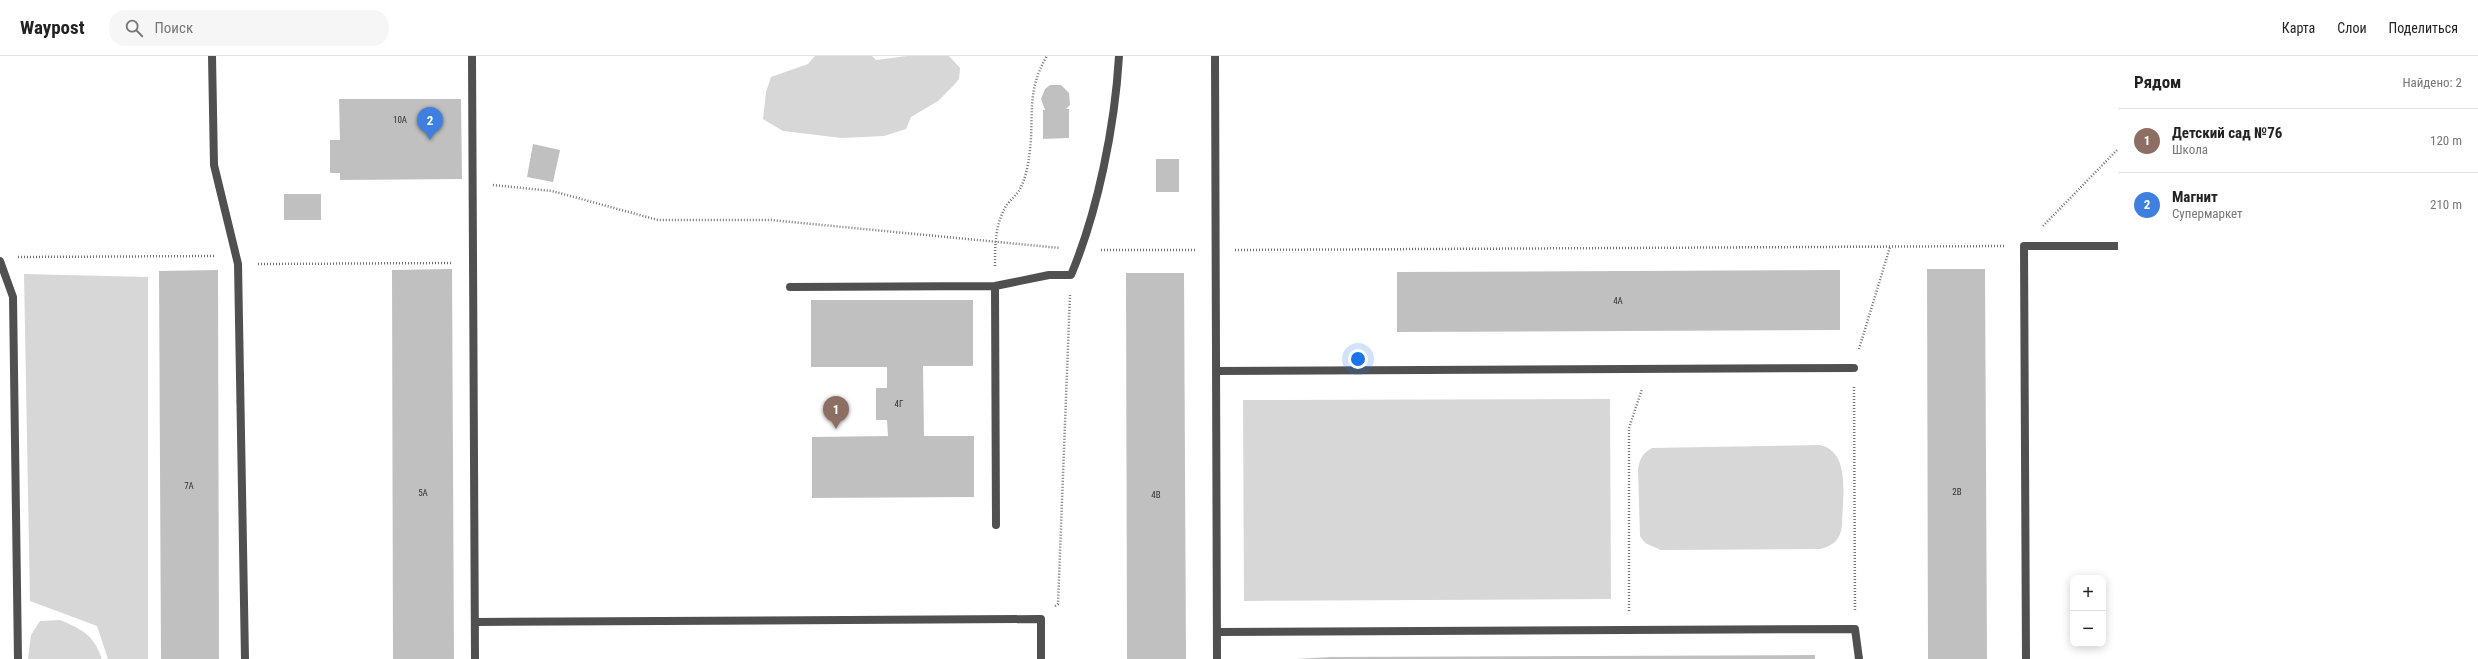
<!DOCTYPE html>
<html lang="ru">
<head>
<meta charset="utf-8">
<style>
  body { margin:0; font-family:"Roboto Condensed",sans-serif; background:#f6f6f6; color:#222 }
  .controls { position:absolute; right:12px; bottom:12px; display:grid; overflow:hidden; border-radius:8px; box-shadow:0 2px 10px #0003 }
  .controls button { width:36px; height:36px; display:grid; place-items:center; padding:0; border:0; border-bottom:1px solid #e0e0e0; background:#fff; color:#222; font:20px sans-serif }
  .you { position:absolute; left:1358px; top:303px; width:14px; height:14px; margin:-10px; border:3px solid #fff; border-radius:50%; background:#1a73e8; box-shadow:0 0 0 6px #1a73e833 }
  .badge { display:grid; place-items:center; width:26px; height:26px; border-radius:50%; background:#0b8043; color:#fff; font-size:13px; font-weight:700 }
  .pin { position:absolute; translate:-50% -33px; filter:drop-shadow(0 1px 2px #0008) }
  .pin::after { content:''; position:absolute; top:21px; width:14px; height:12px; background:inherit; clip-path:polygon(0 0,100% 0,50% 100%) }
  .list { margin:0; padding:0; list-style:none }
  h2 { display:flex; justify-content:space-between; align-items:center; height:52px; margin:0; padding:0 16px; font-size:17px }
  h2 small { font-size:13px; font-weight:400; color:#767676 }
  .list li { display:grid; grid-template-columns:26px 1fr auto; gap:12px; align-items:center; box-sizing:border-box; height:64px; padding:0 16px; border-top:1px solid #e0e0e0 }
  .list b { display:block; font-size:15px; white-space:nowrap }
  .list p { margin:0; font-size:13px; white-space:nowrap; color:#767676 }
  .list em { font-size:13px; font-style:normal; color:#767676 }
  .icon { flex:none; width:22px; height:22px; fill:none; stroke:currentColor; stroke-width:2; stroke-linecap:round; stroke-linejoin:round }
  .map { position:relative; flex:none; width:2118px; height:603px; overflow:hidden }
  header { display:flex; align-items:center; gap:24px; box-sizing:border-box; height:56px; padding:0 20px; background:#fff; border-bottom:1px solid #e0e0e0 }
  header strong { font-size:19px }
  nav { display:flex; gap:22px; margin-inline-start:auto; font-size:14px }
  .search { width:280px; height:36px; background:#f6f6f6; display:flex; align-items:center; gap:10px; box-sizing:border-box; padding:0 14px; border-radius:16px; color:#767676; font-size:15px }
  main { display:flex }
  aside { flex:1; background:#fff }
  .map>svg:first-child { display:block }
  .green { fill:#d7d7d7 }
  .building { fill:#c0c0c0 }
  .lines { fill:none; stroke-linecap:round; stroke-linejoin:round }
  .path { stroke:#727272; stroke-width:2.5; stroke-dasharray:1 2; stroke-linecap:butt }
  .lane { stroke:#505050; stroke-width:8 }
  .labels { text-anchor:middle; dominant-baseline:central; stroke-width:3; stroke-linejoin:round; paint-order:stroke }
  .number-label { font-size:9px; fill:#303030 }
</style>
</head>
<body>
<header>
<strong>Waypost</strong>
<div class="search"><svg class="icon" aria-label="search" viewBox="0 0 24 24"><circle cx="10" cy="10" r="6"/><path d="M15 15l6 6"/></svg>Поиск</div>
<nav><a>Карта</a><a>Слои</a><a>Поделиться</a></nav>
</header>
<main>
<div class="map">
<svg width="2118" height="603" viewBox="0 0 2118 603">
  <rect width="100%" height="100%" fill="#fff"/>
  <path class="green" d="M815 0H872L876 4 907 0H949L960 12 959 23 953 30 938 45 911 61 906 73 884 80 842 82 783 75 763 63 766 36 771 21 808 8Z
    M24 218 148 221V603H108L97 570 30 545Z
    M1610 343 1611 543 1244 545 1243 344Z
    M1820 389C1852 396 1842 444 1842 470 1840 484 1833 490 1820 493L1661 494 1645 487 1640 480 1638 413C1640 402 1643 397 1652 392Z
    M60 564C83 574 93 578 102 603H28L31 579 40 565Z"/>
  <path class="building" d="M1050 29H1061L1069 37 1070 49 1066 53H1069V82L1043 83V54H1045L1041 43 1045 33Z
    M339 43H461L462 123 340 124V117H330V84H340Z
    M533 88 560 94 553 126 527 121Z
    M1156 103H1179V136H1156Z
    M284 138H321V164H284Z
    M452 213 454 603H393L392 214Z
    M1927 213H1985L1987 603H1928Z
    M218 214 219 603H161L159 215Z
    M1840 214V274L1397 276V216Z
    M1126 217H1184L1186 603H1127Z
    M811 244H973V310H923L924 380H974V441L812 442V381L888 380 887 364H876V332H887V311H811Z
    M1815 599V603H1296L1331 601Z"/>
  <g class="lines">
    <path class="path" d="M493 129 552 135 658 164H771L1060 192
      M2043 170 2118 93
      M1101 194H1196
      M1235 194 2004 190
      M18 201 215 200
      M258 208 453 207
      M995 210C995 189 995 169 1006 150 1010 144 1018 138 1021 131 1025 123 1028 110 1029 101 1035 64 1025 36 1047 0
      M1859 293 1890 191
      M1854 331 1855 554
      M1055 550 1058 548 1070 239
      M1629 555V372L1642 333"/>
    <path class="lane" d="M212 0 214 109 238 208 245 603
      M472 0 475 603
      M1215 0 1217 603
      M0 205 13 241 18 603
      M995 230 996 469
      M790 231 995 230 1049 219H1071C1098 155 1115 69 1119 0
      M1216 315 1854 312
      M475 566 1041 563V603
      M1217 576 1855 573 1859 603
      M2026 603 2024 190H2118"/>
  </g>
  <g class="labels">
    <g class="number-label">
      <text x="400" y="64">10А</text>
      <text x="1618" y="245">4А</text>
      <text x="899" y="348">4Г</text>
      <text x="189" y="430">7А</text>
      <text x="1957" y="436">2В</text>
      <text x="423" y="437">5А</text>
      <text x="1156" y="439">4В</text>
    </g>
  </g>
</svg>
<div class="controls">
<button>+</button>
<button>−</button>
</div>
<div class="you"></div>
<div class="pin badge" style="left:836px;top:373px;background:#8d6e63">1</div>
<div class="pin badge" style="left:430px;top:84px;background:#3f7fe0">2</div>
</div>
<aside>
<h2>Рядом<small>Найдено: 2</small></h2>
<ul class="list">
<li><span class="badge" style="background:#8d6e63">1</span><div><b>Детский сад №76</b><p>Школа</p></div><em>120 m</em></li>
<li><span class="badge" style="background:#3f7fe0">2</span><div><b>Магнит</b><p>Супермаркет</p></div><em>210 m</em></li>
</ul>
</aside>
</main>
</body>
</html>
